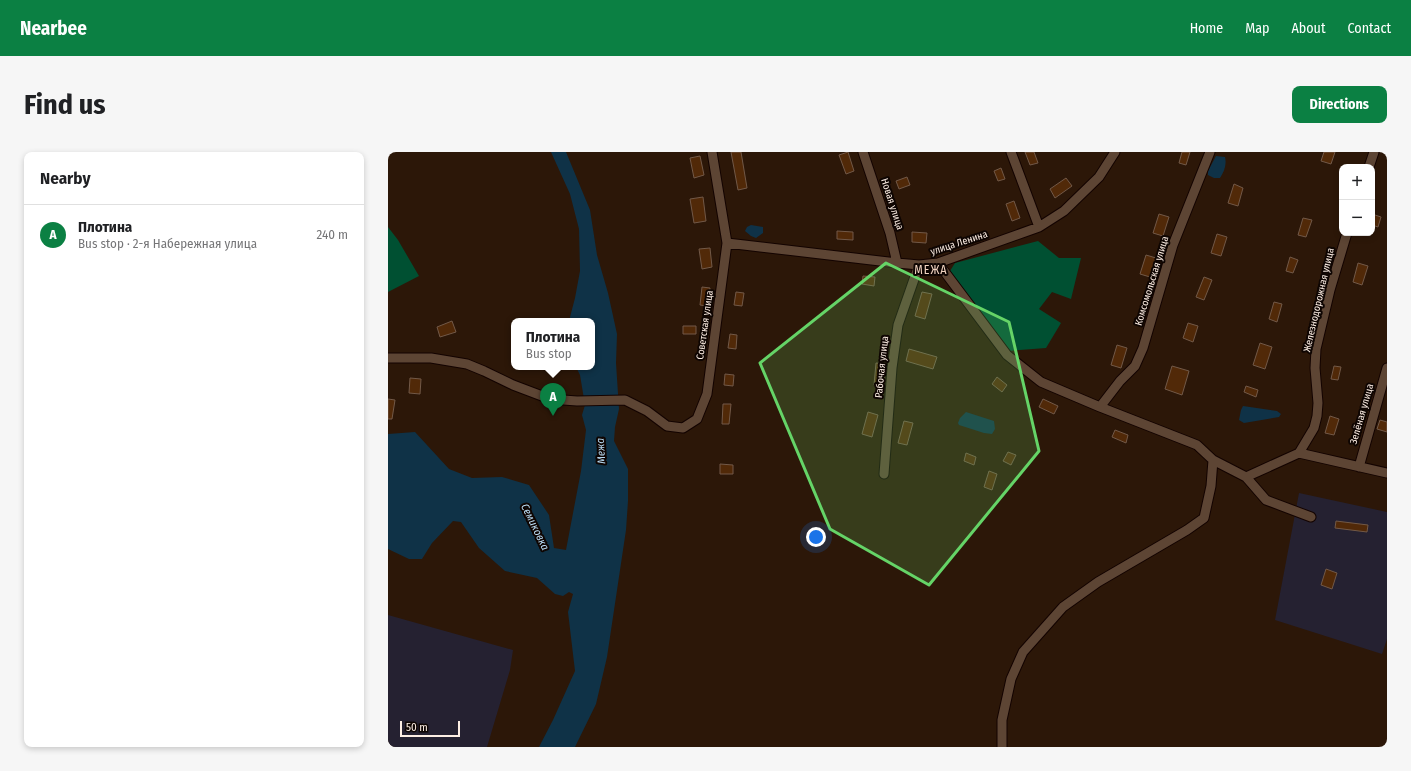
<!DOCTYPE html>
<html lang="en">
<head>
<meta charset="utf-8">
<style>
  body { margin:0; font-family:"Fira Sans Condensed",sans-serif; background:#f6f6f6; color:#202124 }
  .controls { position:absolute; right:12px; top:12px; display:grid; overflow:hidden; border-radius:8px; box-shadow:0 2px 6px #0003 }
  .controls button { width:36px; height:36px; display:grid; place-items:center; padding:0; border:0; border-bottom:1px solid #e0e0e0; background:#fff; color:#202124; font:20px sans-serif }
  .scale { position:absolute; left:12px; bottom:10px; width:60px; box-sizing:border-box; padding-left:4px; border:2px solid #fdeee4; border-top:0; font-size:11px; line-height:14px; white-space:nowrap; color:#fdeee4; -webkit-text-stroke:3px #0e0502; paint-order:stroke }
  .you { position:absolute; left:428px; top:385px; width:14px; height:14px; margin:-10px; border:3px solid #fff; border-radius:50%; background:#1a73e8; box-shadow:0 0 0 6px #1a73e833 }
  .badge { display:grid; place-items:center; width:26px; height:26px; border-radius:50%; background:#0b8043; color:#fff; font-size:13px; font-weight:700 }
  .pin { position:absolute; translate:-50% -33px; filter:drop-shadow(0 1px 2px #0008) }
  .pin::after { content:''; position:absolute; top:21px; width:14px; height:12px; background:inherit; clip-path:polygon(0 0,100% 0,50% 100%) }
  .popup { position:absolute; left:123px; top:166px; width:84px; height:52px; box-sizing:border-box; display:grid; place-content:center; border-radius:8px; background:#fff; filter:drop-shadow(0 1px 3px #0005); font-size:13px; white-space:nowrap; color:#757577 }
  .popup b { font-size:15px; color:#202124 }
  .popup::after { content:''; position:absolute; left:50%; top:100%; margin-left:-8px; border:8px solid transparent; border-top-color:#fff }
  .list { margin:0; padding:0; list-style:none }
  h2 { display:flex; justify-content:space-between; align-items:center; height:52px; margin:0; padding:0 16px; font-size:17px }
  h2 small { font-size:13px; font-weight:400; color:#757577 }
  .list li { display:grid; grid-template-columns:26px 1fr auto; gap:12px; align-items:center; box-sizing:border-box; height:60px; padding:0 16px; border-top:1px solid #e0e0e0 }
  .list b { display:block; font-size:15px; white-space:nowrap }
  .list p { margin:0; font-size:13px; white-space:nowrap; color:#757577 }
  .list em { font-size:13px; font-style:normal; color:#757577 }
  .map { position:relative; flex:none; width:999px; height:595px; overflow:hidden; border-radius:8px }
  header { display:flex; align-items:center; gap:24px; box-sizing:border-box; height:56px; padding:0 20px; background:#0b8043; color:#fff }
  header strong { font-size:19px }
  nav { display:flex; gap:22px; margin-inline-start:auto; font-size:14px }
  .intro { display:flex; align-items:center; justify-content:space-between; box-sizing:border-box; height:96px; padding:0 24px }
  h1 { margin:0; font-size:28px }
  .button { padding:10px 18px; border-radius:8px; background:#0b8043; color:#fff; font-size:14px; font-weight:700 }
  main { display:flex; gap:24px; padding:0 24px }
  aside { flex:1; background:#fff; border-radius:8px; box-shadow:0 2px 6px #0003 }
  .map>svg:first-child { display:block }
  .industrial { fill:#252131 }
  .green { fill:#005032 }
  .water { fill:#0f3247 }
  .building { fill:#512908; stroke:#725948 }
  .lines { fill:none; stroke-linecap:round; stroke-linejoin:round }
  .minor-casing { stroke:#130300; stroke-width:11 }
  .minor { stroke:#5d4534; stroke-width:9 }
  .marked { fill:#65d467; fill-opacity:0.2; stroke:#65d467; stroke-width:3; stroke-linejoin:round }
  .labels { text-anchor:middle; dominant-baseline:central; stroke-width:4; stroke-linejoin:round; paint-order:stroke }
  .street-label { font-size:10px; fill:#fdeee4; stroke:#0e0502 }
  .water-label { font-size:11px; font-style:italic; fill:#bbddf5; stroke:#0e0502 }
  .quarter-label { font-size:12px; letter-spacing:1px; fill:#f1d3c0; stroke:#0e0502 }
</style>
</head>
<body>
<header>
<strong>Nearbee</strong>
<nav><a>Home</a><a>Map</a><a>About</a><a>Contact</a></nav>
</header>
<div class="intro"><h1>Find us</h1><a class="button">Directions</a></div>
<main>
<aside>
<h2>Nearby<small></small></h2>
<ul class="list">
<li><span class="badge">A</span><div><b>Плотина</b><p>Bus stop · 2-я Набережная улица</p></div><em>240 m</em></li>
</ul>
</aside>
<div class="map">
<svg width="999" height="595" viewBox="0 0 999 595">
  <rect width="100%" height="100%" fill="#2c1708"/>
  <path class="industrial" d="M911 341 999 360V487L994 502 887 468Z
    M0 463 125 498 122 518 99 595H0Z"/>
  <path class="green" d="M0 75 10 88 31 124 0 140Z
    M650 89 671 106H693L683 147 664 140 651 157 673 171 658 196 620 199 562 119 567 111Z"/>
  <path class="water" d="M163 0H178L202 58 209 103 220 141 229 182 228 211 231 257 227 275 226 289 240 317V349L238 378 219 505 208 552 187 595H151L165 568 187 519 180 460 185 442 181 440 175 444 167 442 149 426 117 419 91 396 73 370 65 369 44 391 34 407H21L0 397V282L27 280 61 317 84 326 114 325 141 333 161 363 166 396 178 398 193 319 198 278 194 263 197 253 192 223 188 215H204V169H181L187 146 192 119 191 77 182 42Z
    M828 4 837 5C839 13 836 20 832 26H826L820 23V19Z
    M363 73 375 75V81L368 86 363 84 357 79 359 75Z
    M855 254 889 259 893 262 891 265 856 271 851 268 853 258Z
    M578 260 606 269 607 277 604 282 596 281 571 273 570 271 572 266Z"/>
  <path class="building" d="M343 0H353L359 36 350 38Z
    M460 0 466 19 458 22 451 3Z
    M637 0H646L650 11 642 13Z
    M794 0H802L798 13 791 11Z
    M936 0H947L943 12 933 9Z
    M312 4 316 23 306 26 302 6Z
    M613 16 617 27 610 29 606 19Z
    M519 25 522 33 511 37 508 29Z
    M678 26 684 34 667 46 662 37Z
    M846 32 855 36 850 54 840 51Z
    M315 45 318 69 306 71 302 47Z
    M626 49 632 66 624 69 618 52Z
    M771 62 781 65 775 84 765 81Z
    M984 62 993 65 990 75 984 73Z
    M915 66 924 68 918 85 910 83Z
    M449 79 465 80V88L449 87Z
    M524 80 539 81 538 91 524 90Z
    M829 82 839 85 833 104 823 101Z
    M322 96 324 115 314 117 311 97Z
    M758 103 768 106 762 125 752 122Z
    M902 105 910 108 905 121 898 119Z
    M970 111 980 114 974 133 965 130Z
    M475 124 487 125 486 134 474 132Z
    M816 125 824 128 816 148 808 145Z
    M314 135 322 136 320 154 312 153Z
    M348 140 356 141 354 154 346 153Z
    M534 140 544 142 537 167 527 164Z
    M886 150 894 152 889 170 881 167Z
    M64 169 68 180 52 185 49 175Z
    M800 171 810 174 805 190 795 186Z
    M295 174H308V182H295Z
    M342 182 349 183 348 197 340 196Z
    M872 191 884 195 877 217 865 213Z
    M729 193 739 196 733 216 723 213Z
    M521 197 549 205 545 217 518 209Z
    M488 211 498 212 495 234 486 233Z
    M784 214 801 219 794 243 777 237Z
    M946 214 953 215 950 228 943 227Z
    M337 222 346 223 345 234 336 233Z
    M609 225 619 233 614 240 604 232Z
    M22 226 33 227 32 242 21 241Z
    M858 234 870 238 868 245 856 240Z
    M0 247 7 248 4 267H0Z
    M655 247 670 254 666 262 651 255Z
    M335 252H343L341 272H334Z
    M480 260 490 263 484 285 474 282Z
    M942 264 951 267 946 283 937 281Z
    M992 268 999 270V280L989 277Z
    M516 269 525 271 519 293 510 291Z
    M727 278 740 283 738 291 724 285Z
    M620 300 628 303 623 313 615 309Z
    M578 301 588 305 586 313 576 309Z
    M332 312 345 313V322H332Z
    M601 319 609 322 604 338 596 335Z
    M948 369 980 373 979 380 947 376Z
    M938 417 949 421 944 437 933 433Z"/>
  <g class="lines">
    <defs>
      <path id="minor" d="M475 0 502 81 509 111
        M623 0 651 75
        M981 15 986 0
        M339 91 509 111 531 113 550 111 651 75 676 59 711 25 727 0
        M550 111 619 203 653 230 712 255 804 291 809 293 825 308 858 325 878 348 923 365
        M0 206H43L79 212 96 219 125 233 162 247 189 249 237 248 259 259 279 274 295 276 309 267 319 242 339 91 324 0
        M712 255 732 229 747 214 755 196 785 93 822 0
        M911 301 999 321
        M971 315 999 216
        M496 322 504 216 510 173 531 113
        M858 325 911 301 926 276 929 264 930 251 927 216 928 197 942 138 959 81
        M614 595V568L623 527 635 500 675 455 710 430 799 378 816 366 823 334 825 308"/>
    </defs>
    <use href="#minor" class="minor-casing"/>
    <use href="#minor" class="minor"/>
  </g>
  <path class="marked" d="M498 111 621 170 651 299 541 433 442 377 372 211Z"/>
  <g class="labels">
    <g class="street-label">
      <text transform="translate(504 52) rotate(72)">Новая улица</text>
      <text transform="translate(571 91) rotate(-18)">улица Ленина</text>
      <text transform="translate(764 129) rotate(-73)">Комсомольская улица</text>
      <text transform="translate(931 148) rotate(-77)">Железнодорожная улица</text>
      <text transform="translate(317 173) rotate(-82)">Советская улица</text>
      <text transform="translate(494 215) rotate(-84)">Рабочая улица</text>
      <text transform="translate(974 262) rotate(-74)">Зелёная улица</text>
    </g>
    <g class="water-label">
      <text transform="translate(213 299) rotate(-93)">Межа</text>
      <text transform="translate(147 375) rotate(64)">Семиковка</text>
    </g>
    <g class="quarter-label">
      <text x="543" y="118">МЕЖА</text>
    </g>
  </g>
</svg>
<div class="controls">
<button>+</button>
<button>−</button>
</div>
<div class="scale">50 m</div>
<div class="you"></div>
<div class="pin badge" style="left:165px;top:264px">A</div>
<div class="popup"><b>Плотина</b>Bus stop</div>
</div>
</main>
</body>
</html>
